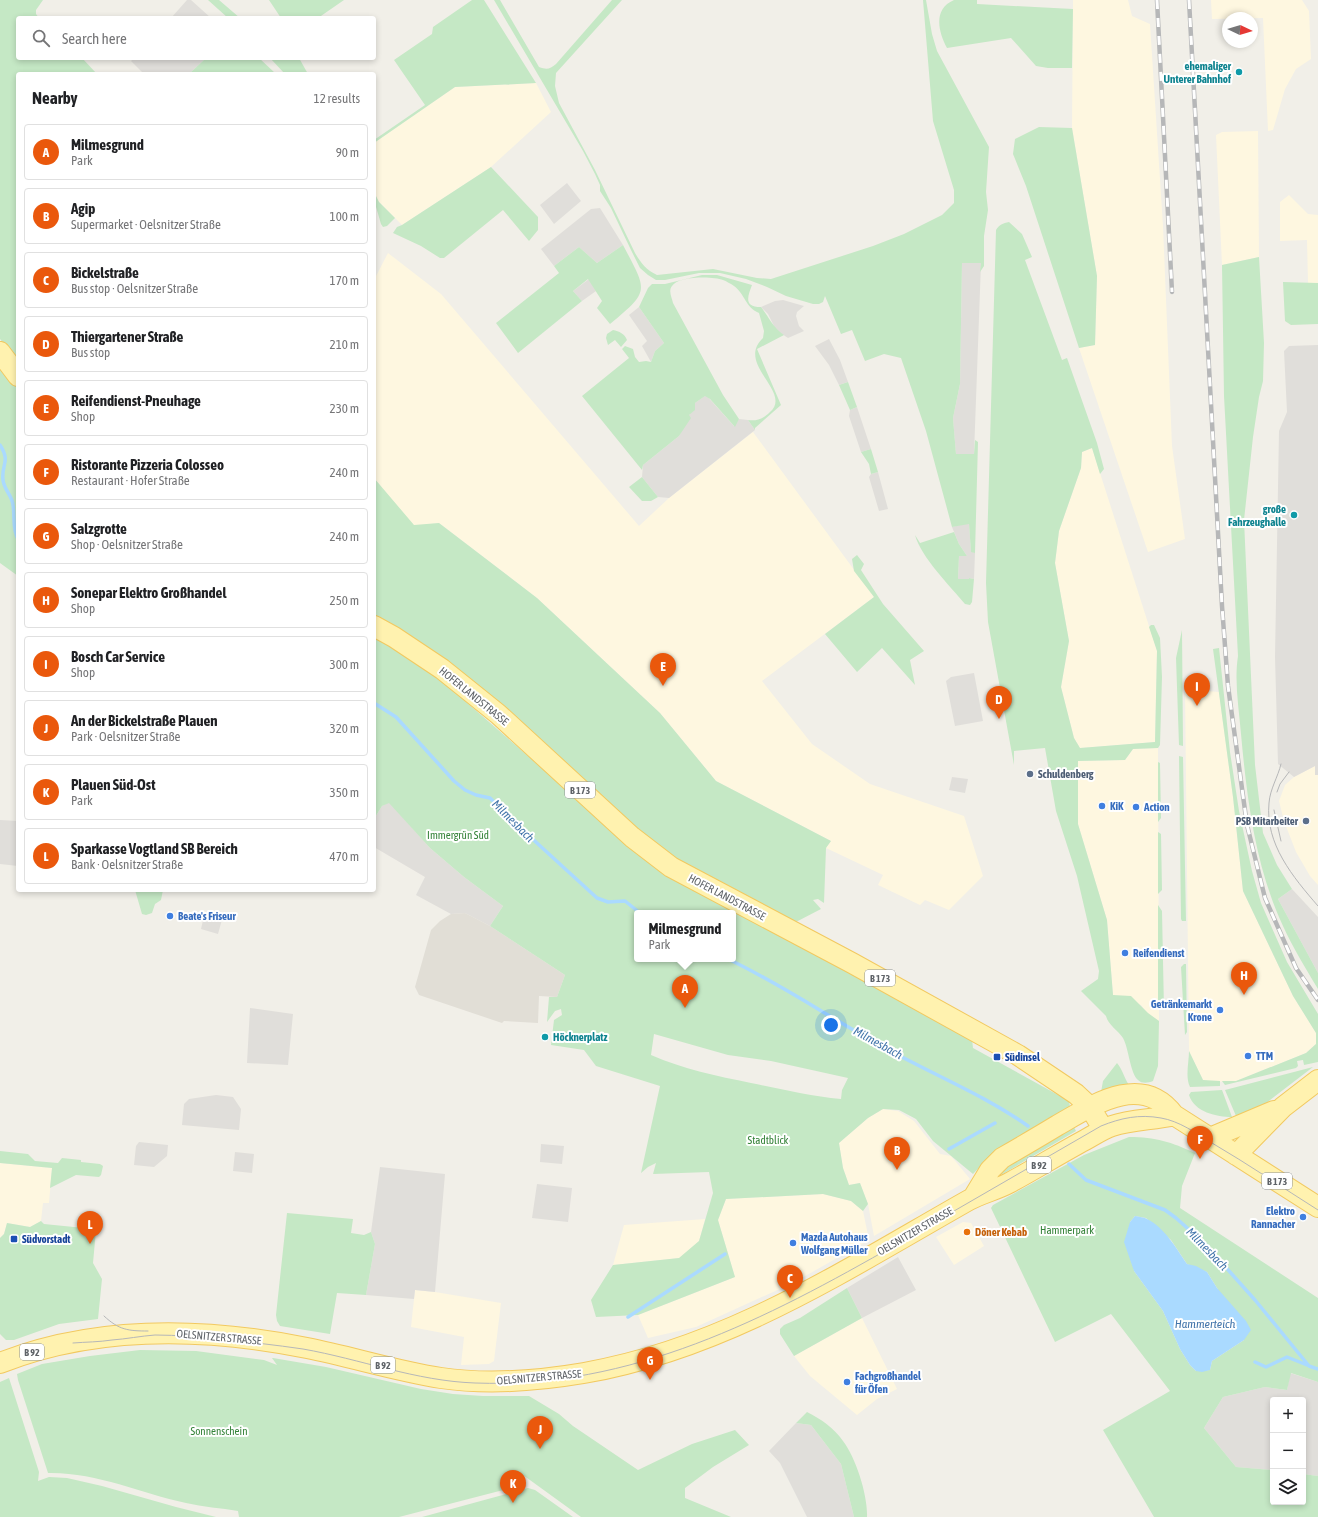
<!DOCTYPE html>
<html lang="en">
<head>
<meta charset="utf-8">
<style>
  body { margin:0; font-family:"Asap Condensed",sans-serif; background:#f6f6f6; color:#202124 }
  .controls { position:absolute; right:12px; bottom:12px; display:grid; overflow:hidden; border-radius:4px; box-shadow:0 2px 6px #0003 }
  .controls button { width:36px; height:36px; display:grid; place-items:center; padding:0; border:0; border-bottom:1px solid #e0e0e0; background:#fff; color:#202124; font:20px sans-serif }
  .compass { position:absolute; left:1222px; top:12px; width:36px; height:36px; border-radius:50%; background:#fff; box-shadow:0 2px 6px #0003; rotate:94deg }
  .you { position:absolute; left:831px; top:1025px; width:14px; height:14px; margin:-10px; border:3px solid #fff; border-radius:50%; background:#1a73e8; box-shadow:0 0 0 6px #1a73e833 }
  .badge { display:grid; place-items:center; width:26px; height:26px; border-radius:50%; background:#ea580c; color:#fff; font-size:13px; font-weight:700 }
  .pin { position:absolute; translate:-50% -33px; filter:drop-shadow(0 1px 2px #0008) }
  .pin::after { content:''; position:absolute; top:21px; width:14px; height:12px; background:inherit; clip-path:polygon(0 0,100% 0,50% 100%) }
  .popup { position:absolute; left:634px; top:910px; width:102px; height:52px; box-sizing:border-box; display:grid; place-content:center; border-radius:4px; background:#fff; filter:drop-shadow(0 1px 3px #0005); font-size:13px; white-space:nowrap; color:#757577 }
  .popup b { font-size:15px; color:#202124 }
  .popup::after { content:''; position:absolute; left:50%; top:100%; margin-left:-8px; border:8px solid transparent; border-top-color:#fff }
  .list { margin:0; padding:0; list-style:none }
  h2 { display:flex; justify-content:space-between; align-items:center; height:52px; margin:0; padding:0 16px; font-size:17px }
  h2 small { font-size:13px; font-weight:400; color:#757577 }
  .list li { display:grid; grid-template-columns:26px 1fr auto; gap:12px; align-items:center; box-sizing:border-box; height:56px; margin:0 8px 8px; padding:0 8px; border:1px solid #e0e0e0; border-radius:4px }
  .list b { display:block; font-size:15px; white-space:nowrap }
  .list p { margin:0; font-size:13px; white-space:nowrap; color:#757577 }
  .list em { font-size:13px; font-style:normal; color:#757577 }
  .icon { flex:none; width:22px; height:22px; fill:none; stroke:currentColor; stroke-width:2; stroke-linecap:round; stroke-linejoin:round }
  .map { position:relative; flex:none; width:1318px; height:1517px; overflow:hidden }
  .search { position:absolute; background:#fff; box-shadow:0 2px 6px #0003; left:16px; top:16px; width:360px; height:44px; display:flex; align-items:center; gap:10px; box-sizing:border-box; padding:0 14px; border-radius:4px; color:#757577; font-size:15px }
  .panel { position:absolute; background:#fff; box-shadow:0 2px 6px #0003; left:16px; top:72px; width:360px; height:820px; border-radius:4px }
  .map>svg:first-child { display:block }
  .commercial { fill:#fef7e0 }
  .industrial { fill:#e0deda }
  .education { fill:#e1ded6 }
  .green { fill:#c5e8c5; fill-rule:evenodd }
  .water { fill:#aadaff }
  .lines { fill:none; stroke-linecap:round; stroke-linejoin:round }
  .stream { stroke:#aadaff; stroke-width:3.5 }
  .primary-casing { stroke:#f2c960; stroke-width:22 }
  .primary { stroke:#fff2af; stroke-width:20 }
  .tram { stroke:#b6b7b8; stroke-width:1 }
  .rail-casing { stroke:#b6b7b8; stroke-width:4.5 }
  .rail { stroke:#fff; stroke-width:3; stroke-dasharray:9; stroke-linecap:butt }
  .culture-dot { fill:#0f9aa8; stroke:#fff; stroke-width:1.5 }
  .service-dot { fill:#5c6f8a; stroke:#fff; stroke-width:1.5 }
  .shop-dot { fill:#3f7fe0; stroke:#fff; stroke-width:1.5 }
  .transit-dot { fill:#1a4fb4; stroke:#fff; stroke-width:1.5 }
  .food-dot { fill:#e8710a; stroke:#fff; stroke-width:1.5 }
  .labels { text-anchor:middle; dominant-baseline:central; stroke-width:4; stroke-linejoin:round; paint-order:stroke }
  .shield { fill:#fff; stroke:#8f9295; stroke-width:1 }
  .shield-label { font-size:10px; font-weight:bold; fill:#5f6368 }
  .culture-label { font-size:11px; font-weight:bold; fill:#0d838f; stroke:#fff; text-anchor:end }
  .street-label { font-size:11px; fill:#5f6368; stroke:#fff }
  .service-label { font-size:11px; font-weight:bold; fill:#4e5e75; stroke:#fff; text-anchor:start }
  .shop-label { font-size:11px; font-weight:bold; fill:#366cbe; stroke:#fff; text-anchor:start }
  .park-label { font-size:11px; fill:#348238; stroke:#fff }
  .transit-label { font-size:11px; font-weight:bold; fill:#164399; stroke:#fff; text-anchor:start }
  .food-label { font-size:11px; font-weight:bold; fill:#c56008; stroke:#fff; text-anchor:start }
  .water-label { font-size:12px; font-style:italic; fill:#4174aa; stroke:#fff }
</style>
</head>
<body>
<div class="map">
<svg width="1318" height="1517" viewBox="0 0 1318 1517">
  <rect width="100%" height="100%" fill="#f1efe8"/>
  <path class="commercial" d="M1073 0H1128L1132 16 1150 24 1163 226 1172 446 1185 539 1148 552 1079 348 1095 345 1097 276 1072 128Z
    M1211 0H1302L1309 11 1311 59 1296 69 1285 89 1273 130 1268 131 1263 18 1212 19Z
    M536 83 551 112 491 167 402 225 379 202 374 192V143L455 87Z
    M1258 131 1259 257 1222 265 1216 135 1222 132Z
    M1289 195 1308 214 1318 215V283H1308L1307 240 1280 241V202Z
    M388 253 441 294 639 526 669 498 753 432 874 597 762 681 812 744 870 784 964 816 983 876 949 910 925 900 920 905 878 885 883 875 826 848 831 841 716 781 660 713 537 598 439 523 414 526 374 478V280Z
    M1092 448 1157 651 1155 742 1080 748 1074 738 1061 687 1069 641 1055 563 1059 531 1081 468 1082 452Z
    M1185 689 1219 692 1233 797 1243 891 1293 996 1316 1033V1044L1306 1053 1236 1081 1213 1082 1203 1080 1189 1051Z
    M1158 748 1159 1021 1147 1013 1141 1005 1113 995 1107 920 1078 824V761L1125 760 1133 749Z
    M1315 766V775H1318V885L1310 876 1296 852 1284 821 1279 801 1285 785 1294 777Z
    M883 1109 898 1111 914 1121 940 1154 951 1156 970 1179 874 1236 868 1204 860 1183 849 1185 843 1168 839 1143 868 1118Z
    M0 1163 52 1168 49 1203H43L41 1221 30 1227 7 1223 4 1234 0 1238Z
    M823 1194 851 1201 863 1211 869 1240 791 1284 742 1306 696 1327 648 1338 638 1315 735 1277 718 1220 726 1199Z
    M705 1219 699 1241 680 1258 613 1265 624 1225Z
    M963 1222 971 1223 984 1246 954 1265 936 1237Z
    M415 1290 435 1292 501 1303 494 1361 489 1364 461 1365 464 1337 411 1327Z
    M862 1318 897 1389 877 1399 857 1415 810 1376 794 1356Z"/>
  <path class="industrial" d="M187 0H191L211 18H171Z
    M134 58H206L189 74H144L131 61Z
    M567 183 581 201 554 224 540 205Z
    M600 208 623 245 597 263 579 247 554 266 541 249 591 209Z
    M962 263H981L974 454H956L953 418 960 384Z
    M589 279 596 291 582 301 573 291Z
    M783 300 804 306 797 312 796 316 799 326 804 331 788 338 776 330 768 314 761 307 775 301Z
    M639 307 664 343 655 351 651 362 642 346 647 341 629 315Z
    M829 339 840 360 848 382 839 385 829 365 815 346Z
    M1318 345V775H1315V766L1294 777 1278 764 1275 657 1279 431 1287 412 1284 351 1289 346Z
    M706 395 734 426 739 419 748 420 755 430 669 498 658 497 642 477 643 465 679 436 695 403Z
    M857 407 871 449 861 452 849 416 850 410Z
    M878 472 888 509 879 511 869 477 871 474Z
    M969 523 971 551 975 553 974 579 969 578V579H958L959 556H967L959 544 952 527Z
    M974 673 983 721 955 726 946 681 951 677Z
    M952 777 968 779 965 793 949 790Z
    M389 802 430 848 464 877 503 906 490 926 465 913 451 914 416 895 425 877 374 847V834L376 830 374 828V819L382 806Z
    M0 820 18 821V866L0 864Z
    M1292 889 1318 917V973L1278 899Z
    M205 912 223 916 218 934 201 929Z
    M250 1008 293 1014 288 1065 247 1063Z
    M216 1095 233 1097 241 1109 239 1130 182 1125 184 1104 189 1099Z
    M139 1142 168 1145 167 1156 154 1167 134 1165 136 1146Z
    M541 1144 564 1146 562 1164 540 1162Z
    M235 1152 254 1154 252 1173 233 1171Z
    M380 1167 445 1174 435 1292 415 1290 414 1299 366 1295 375 1244 371 1232Z
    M537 1184 572 1188 568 1222 532 1218Z
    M898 1257 916 1290 862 1318 847 1288Z
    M1290 1373 1318 1382V1476L1303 1474V1400H1273V1470L1236 1467 1204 1428 1223 1397 1265 1387 1287 1390Z
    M796 1423 811 1425 841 1464 854 1517H807L780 1463 769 1451Z"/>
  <path class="education" d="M465 913 490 926 565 975 557 997 539 996 538 1023 504 1021 502 1023 419 995 415 987 431 930 440 921 451 914Z"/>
  <path class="green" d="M0 0H43L36 10V14L39 18H18V58H82L97 74H18V362L0 339Z
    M208 0H219L240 18H228Z
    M269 0H344L318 18H281Z
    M472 0H484L536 83 455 87 374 143V140L425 105 394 60 432 34 433 27Z
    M494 0H500L539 67C547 70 550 69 556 64L612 0H622L556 73 555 86 559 103 595 170 635 253C641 263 646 270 657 275L713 269 757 278 771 279 873 246 904 234 942 215 954 203V190L933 121 923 0H926L932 34 937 51 989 147 986 192 988 210 984 236V266L980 272 981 263H962L960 384 953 418 956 454H974L975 440 978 442 975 553 971 552 969 524 952 527 926 431 901 358 884 354 865 361 852 330 841 334 825 296 823 302 819 304H813L786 296 767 287 746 279 720 273H699L665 280H656L648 275 640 268 631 250 611 208 600 191V185L595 174 583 151Z
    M954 0H977V4L1073 9 1072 68H1048L1036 66 1011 38 947 48C938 31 933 9 954 0Z
    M206 58H259L275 73 273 74H189Z
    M270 58H299L308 74H285Z
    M1039 127 1072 128 1097 276 1095 345 1079 348 1026 186 1013 154 1015 139Z
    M491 167 538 217V230L529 241 503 210 444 258H440L421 246 393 233 397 227 402 225Z
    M374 192 379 202 395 218 387 226 383 227 381 224 374 200Z
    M1009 222 1022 234 1032 257 1025 260 1062 360 1067 358 1097 443 1104 469 1100 474 1092 448 1082 452 1081 468 1059 531 1055 563 1069 641 1061 687 1074 738 1080 748 1155 742 1157 651 1149 627 1151 625H1154L1160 638 1162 677 1160 745 1158 748 1133 749 1125 760 1078 761V824L1107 920 1113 995 1131 996 1148 1013 1159 1021 1158 1066 1153 1081C1148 1083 1142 1084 1138 1080 1130 1073 1129 1049 1123 1038 1118 1030 1108 1025 1106 1016L1081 991 1098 979 1099 971 1077 876 1056 811 1045 748 1014 751V765L988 622 986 583 996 230C999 225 1003 223 1009 222Z
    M623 245C647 291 651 290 610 324L597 308 602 301 588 279 573 291 582 301 518 353 496 323 559 273 554 266 579 247 597 263Z
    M1259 257 1264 343 1263 381 1259 397 1253 437 1244 520 1255 765 1263 833 1277 865 1292 889 1278 899 1318 973V989C1306 969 1293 948 1283 926 1255 866 1247 799 1241 734 1239 708 1234 682 1238 656L1224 396 1222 265Z
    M702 275H717L752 285C748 296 743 307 761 307 769 317 773 328 784 335L757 349 781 405 755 428V430L748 420C757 421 763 419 770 412 793 392 735 364 763 338L764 331 759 313C745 307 745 294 734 286 731 284 726 281 723 280 713 276 678 276 672 286 668 291 672 298 673 303L723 395 739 419 735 427 710 399 705 396 695 403V410L689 415 691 418 679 436 643 465 642 470 582 396 629 358 622 349 625 346 633 349 635 357 639 362 646 361 651 362 655 351 664 343 639 307 648 288 652 284H665Z
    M1283 282 1318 283V324L1291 325 1285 321Z
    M613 330C619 331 625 334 627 340L621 347 615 340 608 345 606 338 607 334Z
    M0 362 18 389V576L0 563Z
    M848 382 857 407 850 410 839 385Z
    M871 449 878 472 871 474 869 464 861 452Z
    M642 477 658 497 651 501H642L629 487Z
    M374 478 414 525 439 523 537 598 660 713 716 781 831 841 826 848 824 903 818 899 813 900 821 909 794 923 676 861 374 616Z
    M954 532 959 544 967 556H959L958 579H969V578L974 579 972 602 970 605 965 604C950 586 921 557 915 535L920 543Z
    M857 555 864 564 861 570 883 604 924 651 910 660 915 685 882 648 857 672 825 634 874 597 854 571 852 559Z
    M1182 630 1183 746 1179 745 1176 658Z
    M374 634 433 673 639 853 785 937 972 1039 973 1048 1069 1101 1070 1107 993 1153 973 1174 933 1141 916 1119 899 1110 883 1109 868 1118 839 1143 843 1168 849 1185 860 1183 868 1204 863 1211 851 1201 823 1194 726 1199 718 1220 735 1277 638 1315 596 1317 591 1300 613 1265 679 1258 699 1241 713 1193 709 1172 653 1174 656 1163 648 1167 641 1173 660 1086 596 1066 584 1050 551 1045 554 1020 562 1015 561 1009 555 1011 547 1022 549 997H557L565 975 490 926 503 906 464 877 430 848 389 803 382 806 374 819ZM637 913H733V959H637ZM654 1034 728 1055 771 1061 848 1078 842 1090 841 1099C810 1096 781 1089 751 1083 717 1076 683 1069 651 1055Z
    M1219 648 1230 752 1239 811 1252 871 1261 903 1287 962 1318 1014V1062L1304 1065 1303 1060 1297 1061 1298 1066 1296 1068 1225 1085 1222 1081H1236L1306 1053 1316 1044V1033L1293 996 1243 891 1233 797 1213 649Z
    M1179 756 1183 757 1186 921H1182L1181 919Z
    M1158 762 1160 763 1161 818 1158 822Z
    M1158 832 1161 834 1162 890 1158 894Z
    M135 890H163L161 900 155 904 152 913 146 915 142 914Z
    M1158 905 1162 911 1164 1010 1158 1005Z
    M1184 964H1186L1187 1032 1185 1035 1181 967Z
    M1189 1051 1203 1080 1220 1081V1086L1190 1087C1185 1077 1189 1062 1189 1051Z
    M1117 1063C1123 1070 1124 1078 1129 1085L1101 1092 1103 1081Z
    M1313 1067 1257 1110 1236 1116 1225 1090Z
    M1222 1090 1232 1117C1217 1117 1194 1112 1189 1095L1191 1092Z
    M1073 1125 1076 1131 994 1179 989 1178Z
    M1129 1137C1156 1137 1171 1142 1195 1153L1182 1186 1180 1208 1318 1298V1382L1291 1373 1287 1390 1265 1387 1223 1397 1204 1428 1236 1467 1273 1470V1502H1303V1474L1318 1476V1517H1154L1103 1430 1170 1391 1111 1314 1055 1342 991 1208 993 1205 1084 1155ZM1135 1216 1146 1218 1171 1240 1187 1264 1207 1272 1217 1288 1244 1340 1212 1361 1210 1370 1196 1371 1190 1365 1180 1349 1163 1311 1134 1271 1130 1222Z
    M0 1151 28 1154 35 1161 58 1163 62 1158 81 1160V1162L100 1164 103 1166 101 1175 99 1177 76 1175 50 1188 52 1168 0 1163Z
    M287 1213 353 1219 351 1233 364 1235 371 1232 375 1244 366 1295 337 1293 330 1334 280 1326 277 1321 276 1315Z
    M41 1221 44 1224 94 1229 96 1230 93 1263 102 1279 98 1319 59 1324 14 1340H6L0 1334V1238L4 1234 7 1223 30 1227Z
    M847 1288 862 1318 794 1356 780 1334V1329L784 1325 800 1318Z
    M140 1350 196 1351 264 1360 277 1365 272 1358H273L326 1367 421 1389 453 1394 483 1396H529L559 1414 573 1426 638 1470 692 1444 735 1430 749 1445 713 1467 685 1488V1498L731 1517H581L523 1475 513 1477 515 1487 399 1517H239L238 1511C221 1508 203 1507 186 1503 140 1493 96 1472 48 1473L18 1380 17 1374 42 1364 90 1356Z
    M9 1378 39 1472 38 1481 49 1477 67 1478 102 1486 176 1507 216 1517H0V1382Z
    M807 1412C821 1419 834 1428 843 1441 856 1458 868 1496 867 1517H854L841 1464 811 1425 796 1423Z
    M528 1488 535 1490 573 1517H422Z"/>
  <path class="water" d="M1135 1216C1139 1217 1144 1217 1147 1219 1165 1228 1176 1248 1187 1264L1196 1266 1207 1272 1217 1288 1246 1321 1251 1330 1244 1340 1212 1361 1210 1370 1202 1372 1196 1371 1190 1365 1180 1349 1163 1311 1134 1271 1124 1242 1130 1222Z"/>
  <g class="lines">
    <path class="stream" d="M0 445C11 462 1 464 3 480 4 490 12 495 13 505 15 516 12 529 18 539
      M374 703 396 717 454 781 465 790 476 795 490 798 496 804 505 816 526 833 597 898 608 902 625 901 640 913
      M651 913H652
      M728 959C783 985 833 1020 887 1049 934 1075 984 1095 1028 1126
      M949 1149 995 1123
      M1069 1164 1086 1180 1165 1210 1176 1218 1205 1244 1255 1300 1309 1366 1318 1369
      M628 1317 725 1254
      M1255 1362 1266 1367 1287 1357 1307 1365"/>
    <defs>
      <path id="primary" d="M0 352 18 376
        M374 626 394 637 442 669 498 714 632 837 671 867 852 963 1018 1055 1076 1094 1090 1107 1103 1129
        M1210 1138 1274 1111
        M1236 1155 1283 1107 1318 1080
        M973 1198 990 1170 1002 1158C1021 1147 1040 1136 1058 1125 1093 1105 1142 1072 1174 1115L1318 1207
        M0 1363C97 1325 207 1328 307 1348 352 1357 396 1371 441 1378 489 1385 537 1381 584 1373 727 1348 845 1270 969 1200 982 1193 996 1190 1009 1183 1035 1169 1059 1154 1085 1140 1094 1135 1103 1129 1112 1126 1132 1119 1154 1120 1174 1115"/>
    </defs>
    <use href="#primary" class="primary-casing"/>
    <use href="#primary" class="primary"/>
    <path class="tram" d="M1281 764C1278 777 1270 789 1269 803 1265 844 1293 877 1318 906
      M1277 792 1280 784 1289 772
      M1274 810 1281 841
      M104 1316C119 1330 128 1331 148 1331
      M73 1343C86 1342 99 1342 112 1340 126 1339 141 1336 155 1335 177 1335 199 1337 221 1339 248 1342 276 1345 303 1349 360 1359 416 1381 475 1383 631 1389 766 1319 897 1244 965 1205 1033 1165 1101 1126 1121 1118 1139 1114 1161 1118 1179 1121 1196 1133 1212 1143 1248 1164 1283 1188 1318 1210"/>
    <defs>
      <path id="rail" d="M1157 0 1172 292
        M1189 0 1222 606 1228 686 1247 825 1265 898 1296 968 1318 1000"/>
    </defs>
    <use href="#rail" class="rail-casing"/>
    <use href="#rail" class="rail"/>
  </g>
  <g class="culture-dot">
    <circle cx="1239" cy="72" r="4"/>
    <circle cx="1294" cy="515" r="4"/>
    <circle cx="545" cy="1037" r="4"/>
  </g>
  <g class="service-dot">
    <circle cx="1030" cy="774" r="4"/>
    <circle cx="1306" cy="821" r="4"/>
  </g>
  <g class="shop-dot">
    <circle cx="1102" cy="806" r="4"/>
    <circle cx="1136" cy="807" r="4"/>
    <circle cx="170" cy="916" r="4"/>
    <circle cx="1125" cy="953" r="4"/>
    <circle cx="1220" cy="1010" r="4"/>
    <circle cx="1248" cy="1056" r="4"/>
    <circle cx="1303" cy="1217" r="4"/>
    <circle cx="793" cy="1243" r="4"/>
    <circle cx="847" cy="1382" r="4"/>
  </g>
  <g class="transit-dot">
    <rect x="993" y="1053" width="8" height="8" rx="2"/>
    <rect x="10" y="1235" width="8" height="8" rx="2"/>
  </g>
  <circle class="food-dot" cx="967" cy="1232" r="4"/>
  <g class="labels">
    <g class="shield">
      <rect x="565" y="782" width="30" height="16" rx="3"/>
      <rect x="865" y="970" width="30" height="16" rx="3"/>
      <rect x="1027" y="1157" width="24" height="16" rx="3"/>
      <rect x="1262" y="1173" width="30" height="16" rx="3"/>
      <rect x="20" y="1344" width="24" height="16" rx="3"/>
      <rect x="371" y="1357" width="24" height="16" rx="3"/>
    </g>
    <g class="shield-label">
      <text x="580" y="790">B 173</text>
      <text x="880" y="978">B 173</text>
      <text x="1039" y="1165">B 92</text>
      <text x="1277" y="1181">B 173</text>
      <text x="32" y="1352">B 92</text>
      <text x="383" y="1365">B 92</text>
    </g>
    <g class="culture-label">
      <text x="1231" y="66">ehemaliger<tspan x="1231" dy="13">Unterer Bahnhof</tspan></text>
      <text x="1286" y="509">große<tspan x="1286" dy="13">Fahrzeughalle</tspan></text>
      <text x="553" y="1037" text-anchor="start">Höcknerplatz</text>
    </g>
    <g class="street-label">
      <text transform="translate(474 696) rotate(39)">HOFER LANDSTRASSE</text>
      <text transform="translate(727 897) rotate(28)">HOFER LANDSTRASSE</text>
      <text transform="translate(915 1231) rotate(-30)">OELSNITZER STRASSE</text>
      <text transform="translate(219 1337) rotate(5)">OELSNITZER STRASSE</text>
      <text transform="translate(539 1377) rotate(-5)">OELSNITZER STRASSE</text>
    </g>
    <g class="service-label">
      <text x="1038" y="774">Schuldenberg</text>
      <text x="1298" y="821" text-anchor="end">PSB Mitarbeiter</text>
    </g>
    <g class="shop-label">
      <text x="1110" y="806">KiK</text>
      <text x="1144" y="807">Action</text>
      <text x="178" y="916">Beate's Friseur</text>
      <text x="1133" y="953">Reifendienst</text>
      <text x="1212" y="1004" text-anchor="end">Getränkemarkt<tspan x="1212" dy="13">Krone</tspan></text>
      <text x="1256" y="1056">TTM</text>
      <text x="1295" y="1211" text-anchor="end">Elektro<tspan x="1295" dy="13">Rannacher</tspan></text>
      <text x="801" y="1237">Mazda Autohaus<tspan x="801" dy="13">Wolfgang Müller</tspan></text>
      <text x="855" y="1376">Fachgroßhandel<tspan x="855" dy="13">für Öfen</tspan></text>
    </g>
    <g class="park-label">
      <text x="458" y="835">Immergrün Süd</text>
      <text x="768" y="1140">Stadtblick</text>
      <text x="1067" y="1230">Hammerpark</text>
      <text x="219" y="1431">Sonnenschein</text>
    </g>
    <g class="transit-label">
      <text x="1005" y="1057">Südinsel</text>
      <text x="22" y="1239">Südvorstadt</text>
    </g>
    <g class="food-label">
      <text x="975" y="1232">Döner Kebab</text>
    </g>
    <g class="water-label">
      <text transform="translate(513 821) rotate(45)">Milmesbach</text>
      <text transform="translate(878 1043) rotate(29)">Milmesbach</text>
      <text transform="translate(1207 1249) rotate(46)">Milmesbach</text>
      <text x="1205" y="1324">Hammerteich</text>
    </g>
  </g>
</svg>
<div class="controls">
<button>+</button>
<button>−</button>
<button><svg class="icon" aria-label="layers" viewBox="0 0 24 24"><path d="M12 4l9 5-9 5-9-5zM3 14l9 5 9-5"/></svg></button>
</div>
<svg class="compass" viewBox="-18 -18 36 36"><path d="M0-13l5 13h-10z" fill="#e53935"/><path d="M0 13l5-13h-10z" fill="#757577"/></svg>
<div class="you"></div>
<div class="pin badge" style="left:685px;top:1008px">A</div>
<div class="popup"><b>Milmesgrund</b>Park</div>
<div class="pin badge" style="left:897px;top:1170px">B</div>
<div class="pin badge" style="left:790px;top:1298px">C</div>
<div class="pin badge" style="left:999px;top:719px">D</div>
<div class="pin badge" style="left:663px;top:686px">E</div>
<div class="pin badge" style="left:1200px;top:1159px">F</div>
<div class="pin badge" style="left:650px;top:1380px">G</div>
<div class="pin badge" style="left:1244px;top:995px">H</div>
<div class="pin badge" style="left:1197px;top:706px">I</div>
<div class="pin badge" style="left:540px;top:1449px">J</div>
<div class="pin badge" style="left:513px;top:1503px">K</div>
<div class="pin badge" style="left:90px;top:1244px">L</div>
<div class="search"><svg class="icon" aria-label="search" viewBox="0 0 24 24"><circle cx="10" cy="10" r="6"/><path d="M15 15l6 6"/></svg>Search here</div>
<section class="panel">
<h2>Nearby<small>12 results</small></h2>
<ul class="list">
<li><span class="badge">A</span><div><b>Milmesgrund</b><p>Park</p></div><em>90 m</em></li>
<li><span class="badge">B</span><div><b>Agip</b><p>Supermarket · Oelsnitzer Straße</p></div><em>100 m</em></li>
<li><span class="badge">C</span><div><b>Bickelstraße</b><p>Bus stop · Oelsnitzer Straße</p></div><em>170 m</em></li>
<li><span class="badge">D</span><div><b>Thiergartener Straße</b><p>Bus stop</p></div><em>210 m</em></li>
<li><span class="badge">E</span><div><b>Reifendienst-Pneuhage</b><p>Shop</p></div><em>230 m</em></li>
<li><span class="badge">F</span><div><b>Ristorante Pizzeria Colosseo</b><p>Restaurant · Hofer Straße</p></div><em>240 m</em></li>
<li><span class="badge">G</span><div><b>Salzgrotte</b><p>Shop · Oelsnitzer Straße</p></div><em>240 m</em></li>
<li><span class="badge">H</span><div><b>Sonepar Elektro Großhandel</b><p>Shop</p></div><em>250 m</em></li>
<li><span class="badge">I</span><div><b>Bosch Car Service</b><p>Shop</p></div><em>300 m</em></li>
<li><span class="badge">J</span><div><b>An der Bickelstraße Plauen</b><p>Park · Oelsnitzer Straße</p></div><em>320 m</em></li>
<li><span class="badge">K</span><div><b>Plauen Süd-Ost</b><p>Park</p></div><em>350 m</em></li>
<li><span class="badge">L</span><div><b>Sparkasse Vogtland SB Bereich</b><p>Bank · Oelsnitzer Straße</p></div><em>470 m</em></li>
</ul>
</section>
</div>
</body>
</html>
